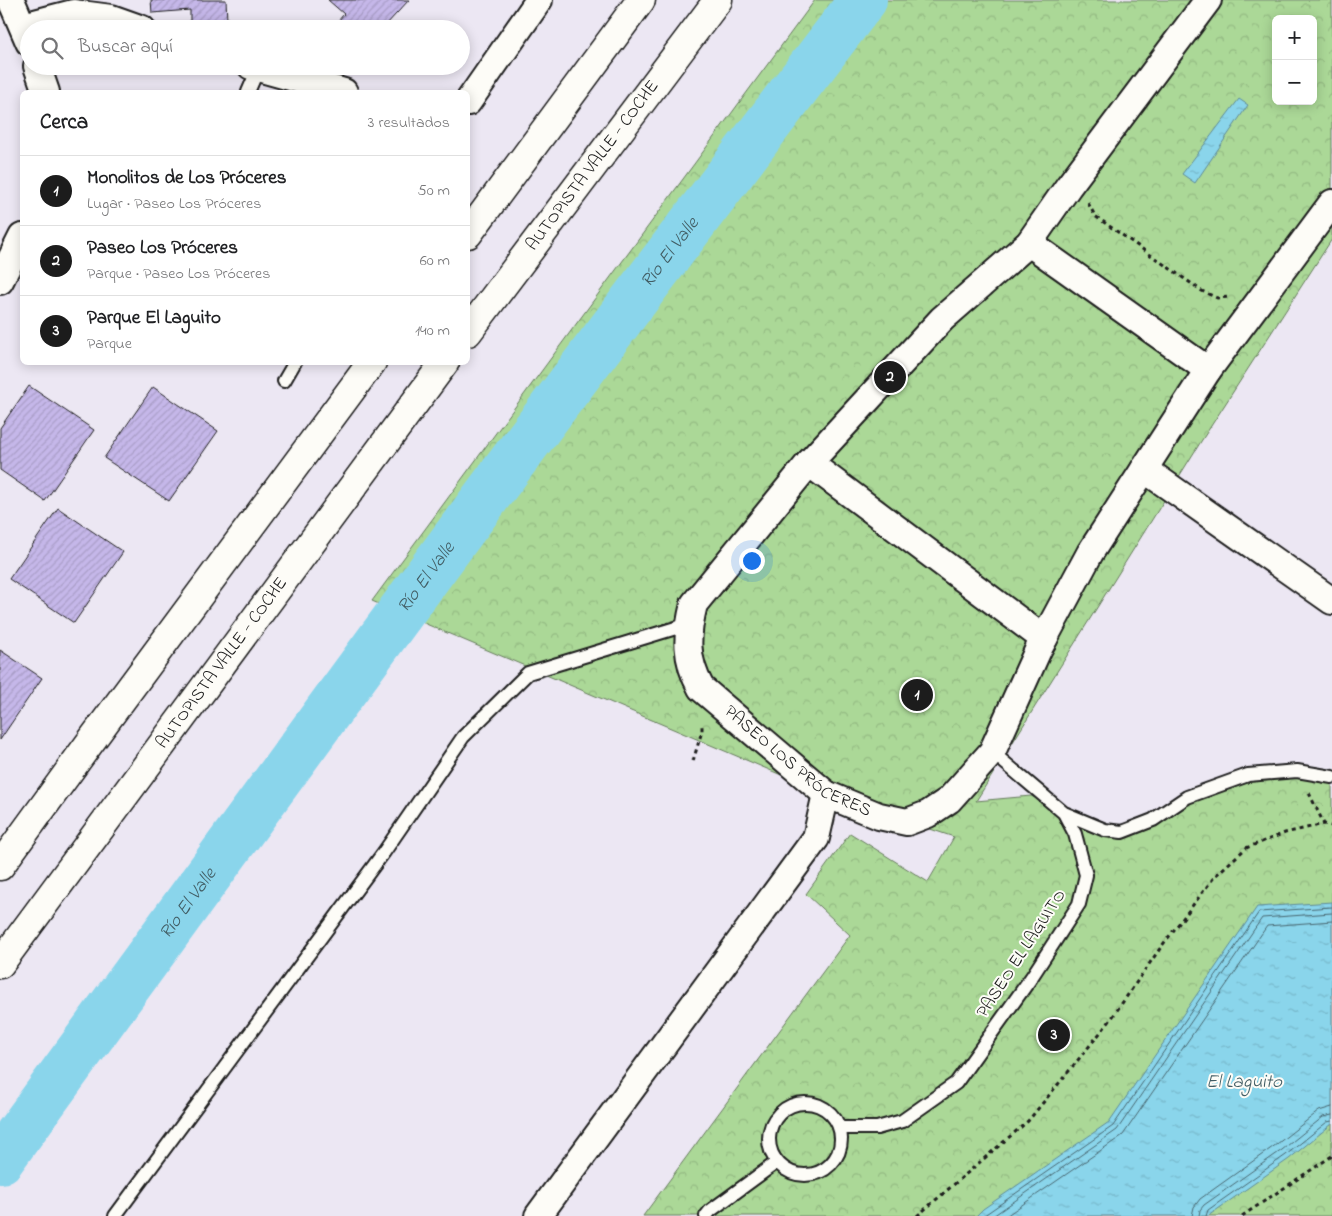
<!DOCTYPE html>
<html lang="es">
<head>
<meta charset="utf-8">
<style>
  body { margin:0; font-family:"Indie Flower",sans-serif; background:#f2f2f2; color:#202124 }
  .controls { position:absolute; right:15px; top:15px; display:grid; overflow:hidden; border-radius:8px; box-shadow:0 2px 12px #0003 }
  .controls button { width:45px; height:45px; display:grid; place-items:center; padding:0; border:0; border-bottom:1px solid #e0e0e0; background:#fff; color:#202124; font:25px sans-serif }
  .you { position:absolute; left:751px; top:560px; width:18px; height:18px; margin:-12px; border:4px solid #fff; border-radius:50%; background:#1a73e8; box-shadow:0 0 0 8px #1a73e833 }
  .badge { display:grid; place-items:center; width:32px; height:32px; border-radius:50%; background:#1c1c1c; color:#fff; font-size:16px; font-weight:700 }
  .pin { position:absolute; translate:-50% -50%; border:2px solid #fff; box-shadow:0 1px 5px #0006 }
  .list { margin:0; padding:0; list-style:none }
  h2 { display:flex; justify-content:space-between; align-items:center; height:65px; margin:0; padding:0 20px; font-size:21px }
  h2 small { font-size:16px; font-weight:400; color:#757577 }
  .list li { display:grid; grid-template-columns:32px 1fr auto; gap:15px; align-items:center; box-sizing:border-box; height:70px; padding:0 20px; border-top:1px solid #e0e0e0 }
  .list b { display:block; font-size:19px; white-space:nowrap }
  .list p { margin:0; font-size:16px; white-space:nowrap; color:#757577 }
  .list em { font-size:16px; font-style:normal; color:#757577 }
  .icon { flex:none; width:28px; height:28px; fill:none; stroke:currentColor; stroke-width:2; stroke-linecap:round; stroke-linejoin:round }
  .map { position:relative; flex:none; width:1332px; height:1216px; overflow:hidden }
  .search { position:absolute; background:#fff; box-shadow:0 2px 12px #0003; left:20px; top:20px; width:450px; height:55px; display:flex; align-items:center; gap:12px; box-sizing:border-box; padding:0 18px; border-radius:28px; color:#757577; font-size:19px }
  .panel { position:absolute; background:#fff; box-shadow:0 2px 12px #0003; left:20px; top:90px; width:450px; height:275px; border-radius:8px }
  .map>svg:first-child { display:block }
  .park { fill:url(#park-crowns); stroke:#647a5a; fill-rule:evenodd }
  .water { fill:url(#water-ripples); stroke:#5e8b98 }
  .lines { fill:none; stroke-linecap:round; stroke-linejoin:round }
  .shore { stroke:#48666f; stroke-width:1 }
  .river { stroke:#8ad5eb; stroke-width:48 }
  .building { fill:url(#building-hatch); stroke:#1c1c1c }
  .lane-casing { stroke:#1c1c1c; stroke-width:16 }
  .street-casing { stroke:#1c1c1c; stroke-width:30 }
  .highway-casing { stroke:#1c1c1c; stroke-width:31 }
  .path { stroke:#1c1c1c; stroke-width:3; stroke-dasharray:4 4; stroke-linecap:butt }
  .lane { stroke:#fdfcf7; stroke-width:12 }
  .street { stroke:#fdfcf7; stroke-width:26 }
  .highway { stroke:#fdfcf7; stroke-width:28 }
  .labels { text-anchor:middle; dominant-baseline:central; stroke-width:4; stroke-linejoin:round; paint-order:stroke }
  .street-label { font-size:18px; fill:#1c1c1c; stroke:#fdfcf7 }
  .water-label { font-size:19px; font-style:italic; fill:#425d64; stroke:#fdfcf7 }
</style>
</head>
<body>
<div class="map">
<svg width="1332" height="1216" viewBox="0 0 1332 1216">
  <defs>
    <pattern id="park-crowns" width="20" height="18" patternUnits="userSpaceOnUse" patternTransform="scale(1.25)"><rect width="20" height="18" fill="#abd897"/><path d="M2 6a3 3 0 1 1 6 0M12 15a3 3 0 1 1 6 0" fill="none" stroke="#93b982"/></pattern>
    <pattern id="water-ripples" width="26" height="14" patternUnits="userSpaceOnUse" patternTransform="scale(1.25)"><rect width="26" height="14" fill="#8ad5eb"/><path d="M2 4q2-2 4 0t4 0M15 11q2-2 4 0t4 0" fill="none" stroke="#76b6c9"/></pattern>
    <pattern id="building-hatch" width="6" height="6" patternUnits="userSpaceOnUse" patternTransform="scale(1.25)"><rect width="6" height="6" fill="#c5b7e9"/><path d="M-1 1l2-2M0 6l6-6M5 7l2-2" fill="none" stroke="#a99dc7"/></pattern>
  </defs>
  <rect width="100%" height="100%" fill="#ece7f3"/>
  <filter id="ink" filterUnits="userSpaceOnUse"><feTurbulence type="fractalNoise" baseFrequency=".02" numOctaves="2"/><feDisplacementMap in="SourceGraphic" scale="10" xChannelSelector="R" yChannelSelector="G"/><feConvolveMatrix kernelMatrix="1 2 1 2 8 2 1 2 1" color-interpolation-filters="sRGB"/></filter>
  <g filter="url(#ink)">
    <path class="park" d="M815 0H1332V239L1200 443 976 801 1031 796 1105 830 1153 820 1248 775 1332 781V1216H643L850 935 806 894 850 833 928 882 954 837 826 794 372 601ZM1276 19H1313V101H1276Z"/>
    <path class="water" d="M1239 99 1248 105 1195 183 1182 174Z
      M1332 902V1124L1289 1159 1208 1216H976L983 1209 1109 1122 1257 907Z"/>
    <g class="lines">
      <path class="shore" d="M983 1216 1113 1126 1259 912 1332 907
        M993 1216 1117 1130 1262 918 1332 913
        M1006 1216 1123 1135 1267 926 1332 921
        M1192 1216 1194 1207 1200 1199 1277 1144 1319 1111 1332 1107
        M1199 1216 1200 1210 1204 1205 1282 1150 1323 1117 1332 1115
        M1206 1216 1208 1210 1286 1155 1327 1122 1332 1121"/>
      <path class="river" id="s1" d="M0 1160C139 973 274 784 412 597 560 396 711 198 863 0"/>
    </g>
    <path class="building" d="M151 0H226L227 20 190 22V10L152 13Z
      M328 0H409L385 26 389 29H331L344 14Z
      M29 386 94 430 45 501 0 470V428Z
      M153 387 218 431 169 501 104 458Z
      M58 508 123 552 74 623 9 579Z
      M0 650 42 678 0 740Z"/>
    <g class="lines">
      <defs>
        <path id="lane" d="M248 92 258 69
          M284 381 295 362
          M992 752 1064 813 1105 830 1122 832 1153 820 1187 797 1248 775 1297 771 1332 777
          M769 1139a36 36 0 1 1 72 0a36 36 0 1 1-72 0Z
          M840 1128H877L902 1121 956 1083 1031 978 1079 904 1086 875 1075 834 1064 813
          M115 1216 384 852 463 737 528 673 689 624
          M706 1216 710 1211 777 1162"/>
        <g id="street">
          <path d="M11 0 29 42"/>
          <path d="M23 26 73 13 111 18 142 29"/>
          <path d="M37 66 46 92"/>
          <path d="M251 66 344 92"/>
          <path d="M468 102 539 0"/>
          <path d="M1029 243 1208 370"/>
          <path d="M0 281 22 237"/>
          <path id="s2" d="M809 463 694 604C686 636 685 659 701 688L826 794 879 816 907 822 928 814 949 800 992 752 1038 650 1090 553 1208 370 1332 203"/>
          <path d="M1144 469 1332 601"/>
          <path d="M1044 639 809 463 942 319 1029 243 1068 187 1208 0"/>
          <path d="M538 1216 816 838 826 794"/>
        </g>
        <g id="highway">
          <path d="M468 234 641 0"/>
          <path id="s3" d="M468 332 718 0"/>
          <path d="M0 866 94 737 372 362"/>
          <path id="s4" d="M0 964 445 362"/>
        </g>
      </defs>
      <use href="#lane" class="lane-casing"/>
      <use href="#street" class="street-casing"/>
      <use href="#highway" class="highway-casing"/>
      <path class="path" d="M1088 203 1095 216 1202 291 1217 298 1229 297
        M693 761 702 731V724
        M1309 793 1324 824
        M917 1216 1028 1121 1109 1022 1161 947 1215 876 1246 848 1285 833 1324 824 1332 826
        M1242 1216 1332 1156"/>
      <use href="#lane" class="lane"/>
      <use href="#street" class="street"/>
      <use href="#highway" class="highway"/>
    </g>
  </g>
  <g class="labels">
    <g class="street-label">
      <text stroke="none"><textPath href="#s3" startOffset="208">AUTOPISTA VALLE - COCHE</textPath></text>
      <text stroke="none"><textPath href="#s4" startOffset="374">AUTOPISTA VALLE - COCHE</textPath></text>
      <text stroke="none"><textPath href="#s2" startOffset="391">PASEO LOS PRÓCERES</textPath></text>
      <text transform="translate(1022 954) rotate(-57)">PASEO EL LAGUITO</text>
    </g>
    <g class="water-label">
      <text stroke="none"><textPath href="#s1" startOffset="1128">Río El Valle</textPath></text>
      <text stroke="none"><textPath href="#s1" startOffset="722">Río El Valle</textPath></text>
      <text stroke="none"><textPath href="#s1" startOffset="318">Río El Valle</textPath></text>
      <text x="1244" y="1082">El Laguito</text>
    </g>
  </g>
</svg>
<div class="controls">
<button>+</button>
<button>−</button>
</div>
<div class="you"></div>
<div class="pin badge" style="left:917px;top:695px">1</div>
<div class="pin badge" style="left:890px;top:377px">2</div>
<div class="pin badge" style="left:1054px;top:1035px">3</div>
<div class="search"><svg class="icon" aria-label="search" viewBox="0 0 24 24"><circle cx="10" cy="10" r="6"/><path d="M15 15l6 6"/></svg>Buscar aquí</div>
<section class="panel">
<h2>Cerca<small>3 resultados</small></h2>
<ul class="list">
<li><span class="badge">1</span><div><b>Monolitos de Los Próceres</b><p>Lugar · Paseo Los Próceres</p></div><em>50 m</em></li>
<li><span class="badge">2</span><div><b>Paseo Los Próceres</b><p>Parque · Paseo Los Próceres</p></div><em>60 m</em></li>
<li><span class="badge">3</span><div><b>Parque El Laguito</b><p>Parque</p></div><em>140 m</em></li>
</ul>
</section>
</div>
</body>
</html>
